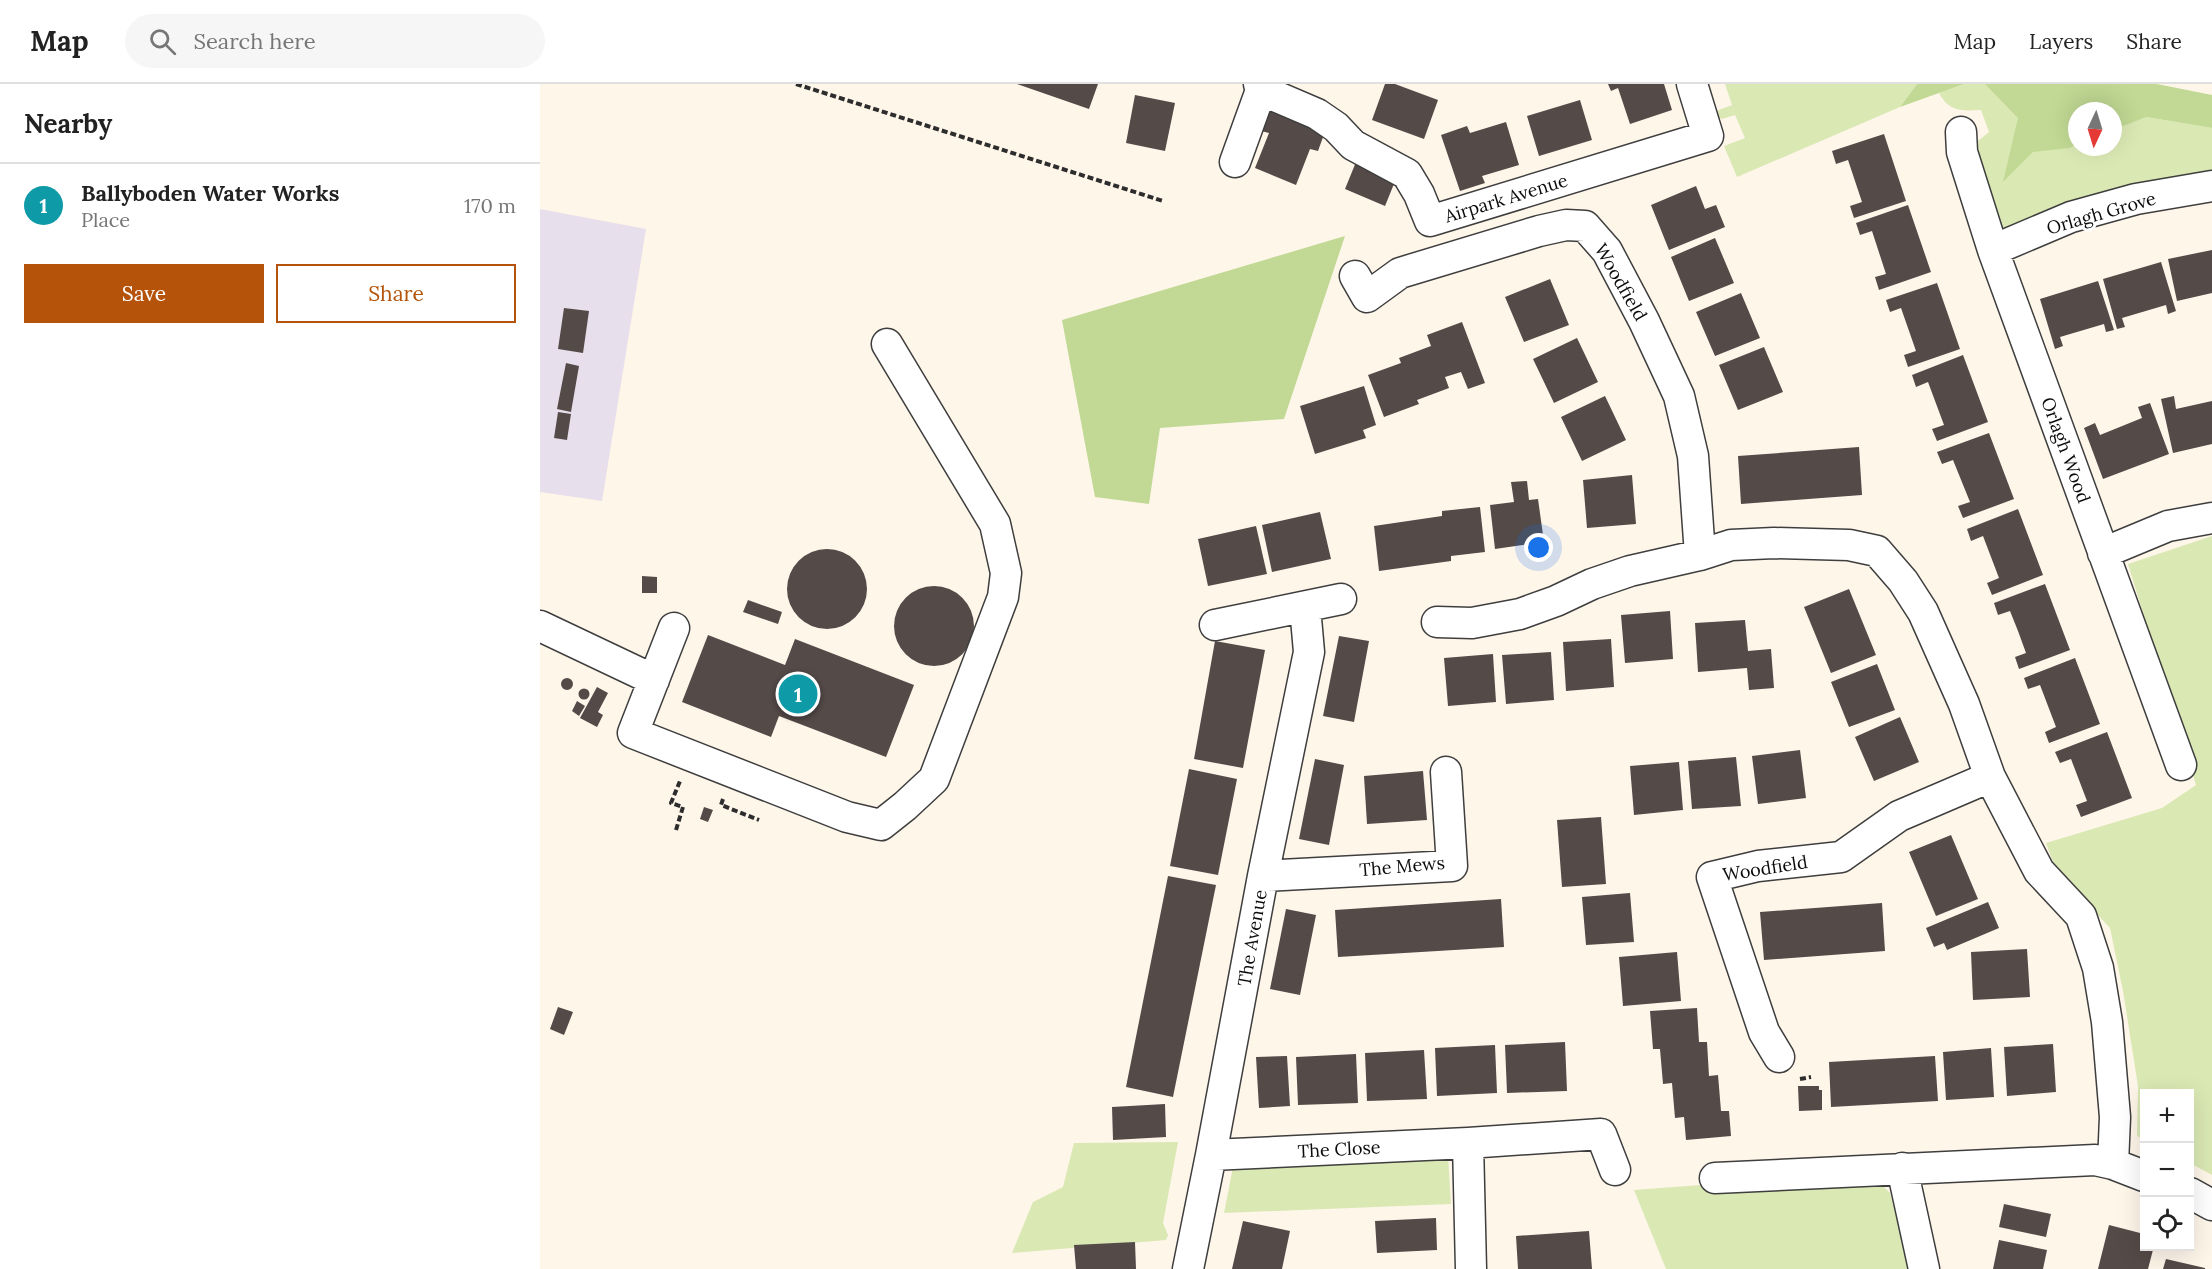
<!DOCTYPE html>
<html lang="en">
<head>
<meta charset="utf-8">
<style>
  body { margin:0; font-family:Lora,serif; background:#f6f6f6; color:#222 }
  .controls { position:absolute; right:18px; bottom:18px; display:grid; overflow:hidden; border-radius:0px; box-shadow:0 6px 24px #0002 }
  .controls button { width:54px; height:54px; display:grid; place-items:center; padding:0; border:0; border-bottom:2px solid #e0e0e0; background:#fff; color:#222; font:30px sans-serif }
  .compass { position:absolute; left:1528px; top:18px; width:54px; height:54px; border-radius:50%; background:#fff; box-shadow:0 6px 24px #0002; rotate:184deg }
  .you { position:absolute; left:999px; top:464px; width:21px; height:21px; margin:-15px; border:4px solid #fff; border-radius:50%; background:#1a73e8; box-shadow:0 0 0 9px #1a73e833 }
  .badge { display:grid; place-items:center; width:39px; height:39px; border-radius:50%; background:#b45309; color:#fff; font-size:20px; font-weight:700 }
  .pin { position:absolute; translate:-50% -50%; border:3px solid #fff; box-shadow:0 2px 6px #0006 }
  .list { margin:0; padding:0; list-style:none }
  h2 { display:flex; justify-content:space-between; align-items:center; height:78px; margin:0; padding:0 24px; font-size:26px }
  h2 small { font-size:20px; font-weight:400; color:#767676 }
  .list li { display:grid; grid-template-columns:39px 1fr auto; gap:18px; align-items:center; box-sizing:border-box; height:84px; padding:0 24px; border-top:2px solid #e0e0e0 }
  .list b { display:block; font-size:22px; white-space:nowrap }
  .list p { margin:0; font-size:20px; white-space:nowrap; color:#767676 }
  .list em { font-size:20px; font-style:normal; color:#767676 }
  .actions { display:flex; gap:12px; padding:18px 24px }
  .actions a { flex:1; padding:14px 0; border:2px solid #b45309; border-radius:0px; text-align:center; font-size:21px; color:#b45309 }
  .actions .main { background:#b45309; color:#fff }
  .icon { flex:none; width:33px; height:33px; fill:none; stroke:currentColor; stroke-width:2; stroke-linecap:round; stroke-linejoin:round }
  .map { position:relative; flex:none; width:1672px; height:1185px; overflow:hidden }
  header { display:flex; align-items:center; gap:36px; box-sizing:border-box; height:84px; padding:0 30px; background:#fff; border-bottom:2px solid #e0e0e0 }
  header strong { font-size:28px }
  nav { display:flex; gap:33px; margin-inline-start:auto; font-size:21px }
  .search { width:420px; height:54px; background:#f6f6f6; display:flex; align-items:center; gap:15px; box-sizing:border-box; padding:0 21px; border-radius:33px; color:#767676; font-size:22px }
  main { display:flex }
  aside { flex:1; background:#fff }
  .map>svg:first-child { display:block }
  .industrial { fill:#e7dfeb }
  .green { fill:#dae8b4; fill-rule:evenodd }
  .forest { fill:#c1d994 }
  .building { fill:#544a48 }
  .lines { fill:none; stroke-linecap:round; stroke-linejoin:round }
  .minor-casing { stroke:#3e3e3e; stroke-width:33 }
  .path { stroke:#2d2d2d; stroke-width:4; stroke-dasharray:6 3; stroke-linecap:butt }
  .minor { stroke:#fff; stroke-width:30 }
  .labels { text-anchor:middle; dominant-baseline:central; stroke-width:6; stroke-linejoin:round; paint-order:stroke }
  .street-label { font-size:18px; fill:#0b0b0b; stroke:#fff }
</style>
</head>
<body>
<header>
<strong>Map</strong>
<div class="search"><svg class="icon" aria-label="search" viewBox="0 0 24 24"><circle cx="10" cy="10" r="6"/><path d="M15 15l6 6"/></svg>Search here</div>
<nav><a>Map</a><a>Layers</a><a>Share</a></nav>
</header>
<main>
<aside>
<h2>Nearby<small></small></h2>
<ul class="list">
<li><span class="badge" style="background:#0f9aa8">1</span><div><b>Ballyboden Water Works</b><p>Place</p></div><em>170 m</em></li>
</ul>
<div class="actions"><a class="main">Save</a><a>Share</a></div>
</aside>
<div class="map">
<svg width="1672" height="1185" viewBox="0 0 1672 1185">
  <rect width="100%" height="100%" fill="#fff6ea"/>
  <path class="industrial" d="M0 125 106 145 62 417 0 408Z"/>
  <path class="green" d="M1185 0H1377L1360 23 1197 93 1184 62 1205 54 1195 31 1182 35 1171 29 1192 21Z
    M1424 0H1463L1606 33 1672 44V88L1460 147 1434 60 1449 48 1441 26C1422 27 1409 28 1399 9ZM1537 27H1573V63H1537Z
    M1672 452V1091L1650 1079V1010H1604V1056L1597 1052 1598 1002 1583 907 1570 844 1516 786 1506 759 1622 724 1656 701 1588 480Z
    M638 1058 623 1139 628 1151 626 1156 472 1169 493 1118 523 1103 534 1059Z
    M908 1071 911 1120 684 1129 693 1083Z
    M1319 1089 1342 1101 1350 1109 1370 1185H1126L1094 1106Z"/>
  <path class="forest" d="M1377 0H1424L1360 23Z
    M1445 0H1617L1672 11V44L1606 33 1573 46V27H1537V61L1529 64 1493 68 1463 98 1478 34Z
    M805 152 744 335 620 344 609 420 555 413 522 236Z"/>
  <path class="building" d="M477 0H558L549 25Z
    M845 0H855L898 16 884 55 832 36Z
    M1068 0H1124L1132 26 1090 40 1078 4 1071 7Z
    M595 11 635 19 625 67 586 59Z
    M1040 16 1052 56 999 72 987 32Z
    M731 21 787 42 778 67 770 65 756 101 715 84 729 49 721 47Z
    M966 38 979 81 942 92 945 99 920 107 901 51 927 42 930 49Z
    M1344 50 1366 117 1314 134 1310 122 1322 118 1308 76 1296 80 1292 67Z
    M816 78 856 95 845 122 805 105Z
    M1156 102 1165 125 1176 121 1185 143 1129 166 1111 121Z
    M1368 121 1391 188 1339 206 1335 193 1346 190 1332 147 1320 151 1316 139Z
    M1175 154 1194 199 1149 217 1131 173Z
    M1672 166V209L1637 217 1628 175Z
    M1621 178 1636 227 1628 230 1626 221 1582 234 1585 243 1577 245 1563 195Z
    M1010 195 1029 241 984 258 965 213Z
    M1558 197 1574 246 1566 248 1564 240 1520 253 1523 262 1515 265 1500 215Z
    M1397 199 1420 265 1368 283 1364 271 1376 267 1361 224 1350 228 1346 216Z
    M1201 209 1220 254 1175 272 1156 228Z
    M24 224 49 227 43 269 18 265Z
    M922 238 945 299 928 305 921 288 905 293 909 304 877 316 879 320 844 333 828 291 861 279 859 274 891 262 887 251Z
    M1037 254 1058 298 1014 319 993 275Z
    M1224 263 1243 308 1198 326 1179 281Z
    M1423 271 1448 338 1397 357 1392 345 1404 341 1388 298 1376 303 1372 291Z
    M26 279 39 282 31 328 17 325Z
    M824 302 836 341 823 346 826 354 775 370 760 322Z
    M1065 312 1086 356 1042 377 1021 333Z
    M1634 312 1636 325 1672 317V360L1633 369 1621 315Z
    M1610 319 1629 370 1563 395 1544 344 1555 339 1560 351 1602 334 1598 323Z
    M18 328 31 330 27 356 14 354Z
    M1449 349 1474 415 1423 434 1418 422 1430 418 1413 376 1402 380 1397 368Z
    M1319 363 1322 411 1201 420 1198 372Z
    M1092 391 1096 440 1047 444 1043 396Z
    M987 397 989 416 998 415 1004 458 955 465 950 421 974 418 971 398Z
    M940 423 945 468 911 472V477L839 487 834 442 902 432V427Z
    M1478 425 1503 491 1452 511 1447 499 1459 494 1443 452 1431 457 1427 445Z
    M780 428 791 475 732 488 722 441Z
    M716 442 727 490 668 502 658 455Z
    M247 505a40 40 0 1 1 80 0a40 40 0 1 1-80 0Z
    M102 492 117 493V509H102Z
    M1505 500 1530 566 1479 585 1475 573 1486 569 1478 547 1470 527 1458 531 1454 519Z
    M354 542a40 40 0 1 1 80 0a40 40 0 1 1-80 0Z
    M1309 505 1336 571 1291 589 1264 523Z
    M208 516 242 528 238 540 203 528Z
    M1130 527 1133 575 1085 579 1081 531Z
    M1205 536 1208 567 1231 565 1234 604 1209 606 1207 584 1158 588 1155 539Z
    M168 551 245 581 255 555 374 601 346 673 239 632 231 653 142 618Z
    M799 552 829 557 814 638 783 632Z
    M1071 555 1074 603 1026 607 1023 558Z
    M675 557 725 566 703 684 654 675Z
    M1011 568 1014 616 966 620 962 571Z
    M953 570 956 618 908 622 904 574Z
    M1535 574 1560 640 1509 659 1505 648 1516 643 1500 601 1488 605 1484 594Z
    M1337 580 1355 626 1309 643 1291 598Z
    M21 600a6 6 0 1 1 12 0a6 6 0 1 1-12 0Z
    M57 603 68 609 58 628 63 631 57 643 40 634Z
    M38.5 610a5.5 5.5 0 1 1 11 0a5.5 5.5 0 1 1-11 0Z
    M37 617 45 622 39 632 32 627Z
    M1360 633 1379 678 1334 697 1315 653Z
    M1567 648 1592 714 1541 733 1536 721 1547 717 1531 675 1520 679 1515 668Z
    M1260 666 1266 714 1218 720 1212 672Z
    M1196 673 1201 722 1152 725 1148 677Z
    M775 675 804 681 789 761 759 755Z
    M1139 678 1143 726 1094 731 1090 682Z
    M649 685 697 695 678 791 630 782Z
    M883 687 887 736 827 740 824 692Z
    M164 723 173 726 168 738 160 735Z
    M1061 733 1066 800 1022 803 1017 736Z
    M1411 751 1438 815 1396 832 1369 768Z
    M628 792 676 801 633 1013 586 1003Z
    M1090 809 1094 858 1046 861 1042 813Z
    M961 815 964 863 798 873 795 826Z
    M1448 818 1459 844 1407 866 1404 859 1394 863 1386 844Z
    M1342 819 1345 867 1224 876 1220 828Z
    M746 825 776 831 760 911 730 905Z
    M1487 865 1490 913 1433 916 1431 868Z
    M1137 868 1141 917 1083 922 1079 873Z
    M18 923 33 928 24 951 10 945Z
    M1157 924 1159 958H1167L1169 992 1178 991 1181 1027H1189L1191 1052 1146 1056 1144 1033 1135 1034 1132 999 1123 1000 1120 965H1113L1110 927Z
    M1025 958 1027 1007 967 1009 965 961Z
    M1513 960 1516 1008 1467 1012 1464 963Z
    M955 961 957 1009 897 1012 895 964Z
    M1451 964 1454 1013 1406 1016 1403 968Z
    M884 966 887 1015 827 1017 825 969Z
    M816 970 818 1019 758 1021 756 973Z
    M747 972 750 1022 719 1024 716 973Z
    M1395 972 1398 1017 1291 1023 1289 978Z
    M1258 1002H1279V1006H1282V1026L1259 1027Z
    M625 1020 626 1053 573 1056 572 1023Z
    M1464 1120 1511 1130 1506 1153 1459 1143Z
    M896 1134 897 1166 837 1169 835 1137Z
    M703 1137 750 1147 742 1185H692Z
    M1569 1141 1604 1150V1162H1614L1608 1185H1558Z
    M1049 1147 1052 1185H978L976 1152Z
    M1459 1156 1507 1166 1503 1185H1453Z
    M595 1158 596 1185H536L534 1161Z
    M1626 1175 1665 1184V1185H1623Z"/>
  <g class="lines">
    <defs>
      <path id="minor" d="M721 6 777 30 796 43 813 61 867 90 879 110 890 137 1168 52 1152 0
        M1421 48 1422 68 1453 166 1641 681
        M695 78 721 6 719 0
        M1453 166 1531 133 1596 115 1672 102
        M815 192 827 213 860 189 999 147 1026 141 1045 142 1067 167 1104 237 1139 312 1153 372 1160 471
        M1563 469 1628 442 1672 434
        M897 538 932 539 980 530 1016 517 1052 500 1090 487 1160 471 1191 461 1234 459 1309 461 1337 467 1363 497 1383 528 1424 620 1450 693 1499 787 1541 832 1558 884 1567 938 1575 1033 1573 1080
        M675 541 801 515
        M0 542 114 596
        M134 544 93 649 307 733 341 741 365 722 394 695 463 513 466 489 455 440 347 260
        M723 792 912 782 906 688
        M1239 973 1224 948 1172 793 1218 782 1301 773 1359 732 1450 693
        M928 1059 931 1185
        M671 1071 928 1059 1061 1050 1075 1086
        M1362 1084 1384 1185
        M1175 1094 1555 1076 1573 1080 1604 1092
        M1650 1109 1672 1121
        M648 1185 671 1071 723 792 769 568 765 523"/>
    </defs>
    <use href="#minor" class="minor-casing"/>
    <path class="path" d="M256 0 623 117
      M183 715 181 721 219 736
      M136 746 143 723 131 719 140 697
      M1260 995 1271 993"/>
    <use href="#minor" class="minor"/>
  </g>
  <g class="labels">
    <g class="street-label">
      <text transform="translate(966 114) rotate(-17)">Airpark Avenue</text>
      <text transform="translate(1561 129) rotate(-16)">Orlagh Grove</text>
      <text transform="translate(1081 198) rotate(60)">Woodfield</text>
      <text transform="translate(1526 366) rotate(70)">Orlagh Wood</text>
      <text transform="translate(862 782) rotate(-5)">The Mews</text>
      <text transform="translate(1225 784) rotate(-9)">Woodfield</text>
      <text transform="translate(712 854) rotate(-80)">The Avenue</text>
      <text transform="translate(799 1065) rotate(-3)">The Close</text>
    </g>
  </g>
</svg>
<div class="controls">
<button>+</button>
<button>−</button>
<button><svg class="icon" aria-label="locate" viewBox="0 0 24 24"><circle cx="12" cy="12" r="6"/><path d="M12 2v4M12 18v4M2 12h4M18 12h4"/></svg></button>
</div>
<svg class="compass" viewBox="-18 -18 36 36"><path d="M0-13l5 13h-10z" fill="#e53935"/><path d="M0 13l5-13h-10z" fill="#767676"/></svg>
<div class="you"></div>
<div class="pin badge" style="left:258px;top:610px;background:#0f9aa8">1</div>
</div>
</main>
</body>
</html>
